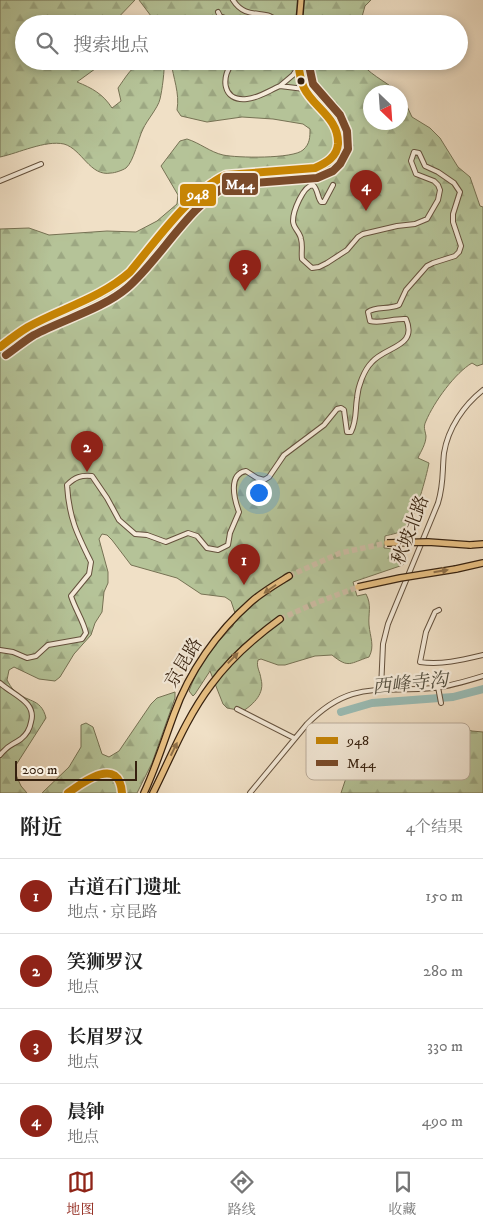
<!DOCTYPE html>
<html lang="zh">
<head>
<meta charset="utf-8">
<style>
  body { margin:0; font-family:"IM FELL DW Pica","Noto Serif SC",serif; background:#f6f6f6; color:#222 }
  .compass { position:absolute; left:363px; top:85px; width:45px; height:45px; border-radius:50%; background:#fff; box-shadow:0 2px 8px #0003; rotate:155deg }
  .scale { position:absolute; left:15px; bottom:12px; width:122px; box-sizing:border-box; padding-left:5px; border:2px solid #36210f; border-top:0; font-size:14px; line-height:18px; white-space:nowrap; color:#36210f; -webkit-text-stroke:4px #f5ebda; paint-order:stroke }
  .you { position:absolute; left:258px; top:492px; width:18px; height:18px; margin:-12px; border:4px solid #fff; border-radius:50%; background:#1a73e8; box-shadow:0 0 0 8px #1a73e833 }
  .badge { display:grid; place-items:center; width:32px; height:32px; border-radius:50%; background:#8f2418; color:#fff; font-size:16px; font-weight:700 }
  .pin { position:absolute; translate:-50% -41px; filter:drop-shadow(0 1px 2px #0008) }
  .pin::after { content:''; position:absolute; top:26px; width:18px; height:15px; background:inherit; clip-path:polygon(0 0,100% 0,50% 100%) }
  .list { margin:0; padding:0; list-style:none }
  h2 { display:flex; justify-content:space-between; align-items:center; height:65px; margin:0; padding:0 20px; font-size:21px }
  h2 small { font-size:16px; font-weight:400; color:#767676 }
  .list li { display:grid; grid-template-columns:32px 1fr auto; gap:15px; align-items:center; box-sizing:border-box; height:75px; padding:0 20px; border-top:1px solid #e0e0e0 }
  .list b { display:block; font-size:19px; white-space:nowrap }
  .list p { margin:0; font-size:16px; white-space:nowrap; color:#767676 }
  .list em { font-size:16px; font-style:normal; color:#767676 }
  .icon { flex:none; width:28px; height:28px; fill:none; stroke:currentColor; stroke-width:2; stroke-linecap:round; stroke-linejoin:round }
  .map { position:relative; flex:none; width:483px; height:793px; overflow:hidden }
  .search { position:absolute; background:#fff; box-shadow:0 2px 8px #0003; left:15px; right:15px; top:15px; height:55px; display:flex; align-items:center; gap:12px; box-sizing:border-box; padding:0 18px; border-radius:28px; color:#767676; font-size:19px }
  .sheet { height:365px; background:#fff }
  nav { display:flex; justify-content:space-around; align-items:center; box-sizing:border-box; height:70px; border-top:1px solid #e0e0e0; background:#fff; font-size:14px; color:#767676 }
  nav a { display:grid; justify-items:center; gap:2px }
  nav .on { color:#8f2418 }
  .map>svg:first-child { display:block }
  .forest { fill:url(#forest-firs); stroke:#767254 }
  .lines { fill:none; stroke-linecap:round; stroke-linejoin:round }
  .river { stroke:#9abdb6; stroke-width:8 }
  .highway-tunnel { stroke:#cbbaa1; stroke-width:5.5; stroke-dasharray:5.5 3; stroke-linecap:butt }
  .minor-casing { stroke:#64513d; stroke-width:6 }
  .major-casing { stroke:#36210f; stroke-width:8 }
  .highway-casing { stroke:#36210f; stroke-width:8 }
  .minor { stroke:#f5ebda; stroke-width:4 }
  .major { stroke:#e8c083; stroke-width:5 }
  .highway { stroke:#e8c083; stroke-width:5.5 }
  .highway-bridge-casing { stroke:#36210f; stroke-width:8; stroke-linecap:butt }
  .highway-bridge { stroke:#e8c083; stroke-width:5.5 }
  .bus-1-casing { stroke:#f5ebda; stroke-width:11 }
  .bus-2-casing { stroke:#f5ebda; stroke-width:11 }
  .bus-1 { stroke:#c78504; stroke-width:8 }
  .bus-2 { stroke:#7a4b2a; stroke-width:8 }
  .oneway { fill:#8f7049 }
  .bus-dot { fill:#36210f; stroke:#f5ebda; stroke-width:2 }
  .labels { text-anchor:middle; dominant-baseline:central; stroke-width:4.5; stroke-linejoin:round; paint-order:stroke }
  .street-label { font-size:18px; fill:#36210f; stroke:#f5ebda }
  .water-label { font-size:19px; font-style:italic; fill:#545041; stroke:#f5ebda }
  .key { fill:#f5ebda; stroke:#bcae9d; stroke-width:1 }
  .key-label { font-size:14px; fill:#36210f }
  .line-badge { stroke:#f5ebda; stroke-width:2 }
  .badge-label { font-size:14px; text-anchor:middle; font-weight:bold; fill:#fff }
</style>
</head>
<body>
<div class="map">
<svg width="483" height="793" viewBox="0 0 483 793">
  <defs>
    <pattern id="forest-firs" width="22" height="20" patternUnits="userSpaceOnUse" patternTransform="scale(1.25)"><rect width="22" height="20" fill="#b5c398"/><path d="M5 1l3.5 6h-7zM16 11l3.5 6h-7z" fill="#9ca782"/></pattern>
  </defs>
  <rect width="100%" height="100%" fill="#f0e0c6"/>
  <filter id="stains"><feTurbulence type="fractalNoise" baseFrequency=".004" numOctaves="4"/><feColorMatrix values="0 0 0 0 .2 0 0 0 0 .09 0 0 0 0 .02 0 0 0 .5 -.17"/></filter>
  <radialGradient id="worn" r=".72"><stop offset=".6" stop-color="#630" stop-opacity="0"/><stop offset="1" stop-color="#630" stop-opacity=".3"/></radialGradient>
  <path class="forest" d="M0 0H135L112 24H24V61H106L77 82C92 88 103 94 112 108L121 101 118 88C134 65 135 61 164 61 165 69 162 91 160 99 158 108 147 120 143 129 138 139 134 161 126 168 123 170 115 173 111 173 90 177 82 149 64 144 45 140 19 153 0 157Z
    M139 0H371L365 6 360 24H157Z
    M171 61H360C366 72 386 82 397 91L398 92H370V122H400L401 95 404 100 412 117 430 128 440 138 458 167 470 177 480 206 483 207V364L477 366 472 363C455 373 434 402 426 421 423 427 425 430 426 436 426 444 421 451 418 458L429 463C426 478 416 515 407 527 402 533 392 534 385 536L384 548C395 549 405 551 403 565L353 582 357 596 366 594C372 605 368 614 369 625 370 637 375 646 369 657 350 663 349 669 332 655L315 656 285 665H278L261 659 258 660C256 667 260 671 261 679 265 693 254 704 243 711L227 708 223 704 210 671 195 694 193 696 189 691 197 671 215 645 233 626 235 613 231 601 225 597 201 594 177 578 131 565 112 540 107 535 102 534 99 539 108 572V583L104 592 102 612 95 623 91 635 74 654 60 677 55 681 39 679 14 667 9 670 7 680C9 683 11 688 14 690 26 703 41 697 46 718L16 765V775L21 786 27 793H0V229L29 228 49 235 107 231 136 232 157 221 177 204 178 195 161 166 180 141 187 139C200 143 210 152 223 155 237 158 293 159 303 150 310 144 310 137 310 129L303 124 273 119 242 117 207 122 181 116 177 110C180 93 173 78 171 61Z
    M175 692V698L152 763 137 793H42L69 767 81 747V725L86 723 93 727 102 754 109 757 119 751 151 704 157 698Z
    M460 727 472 731 483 732V793H341L347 775 356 764 367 756 400 738 422 735 435 730Z"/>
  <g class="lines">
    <path class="river" d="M341 712 372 703 453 697 483 689"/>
    <path class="highway-tunnel" d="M289 576 340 553 387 543
      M280 619 318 602 358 587"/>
    <defs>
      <path id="minor" d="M233 0C247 23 270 6 277 24
        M218 12 220 16 240 24
        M234 61C220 76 222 102 247 99 259 98 270 90 280 86
        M298 68 293 75 280 86 304 89
        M0 181 41 164
        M439 610 435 612 426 632 420 662C442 665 462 660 483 655
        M0 650 13 652 27 658 36 656 48 645 82 639 86 633C83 620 75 609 71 596L89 574 91 562C77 534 69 518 67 485 75 477 81 475 92 476L107 498 119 520 135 534 147 535 166 542 188 533 197 536 207 548 218 550 228 545 230 533 239 512C234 499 228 474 246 471L257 478 264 480 269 477 284 455 324 425 337 409 341 408 344 410 347 432H351C357 420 355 410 357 398 358 386 364 370 372 362 386 346 418 347 406 319 394 318 381 324 370 321L368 312C376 306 388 310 399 305L406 290 427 266 433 263 455 256 459 252 461 246 453 222V214L460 192 454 183 438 172 425 166 419 153 414 152 411 161 416 174 434 181 438 185 440 190 438 200 427 219 415 224 397 226 363 234 358 237 347 250 327 263 319 267 312 268 302 259C301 252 303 246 301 239 300 232 293 228 293 221 293 211 303 186 313 185 318 189 317 197 321 202H324L333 185
        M0 683C13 695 37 702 31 722 30 728 26 735 21 739 11 746 9 744 0 755
        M438 687 441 703
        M381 689 383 644 388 624 438 503C444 483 442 472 444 453 448 428 464 405 483 390
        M237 709 294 738
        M250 793 307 724C351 679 379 693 434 688 450 686 467 681 483 676"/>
      <path id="major" d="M299 24 301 0
        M0 347 28 327 104 291 119 282 130 272 190 202 213 181 226 175 245 173 315 168 327 163 332 158 338 147V134L332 121 304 89 300 77 298 61
        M68 793C80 785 100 766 114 776 120 780 122 786 122 793"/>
      <path id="highway" d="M470 545 483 544
        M456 569 483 563
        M144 793C156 767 164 741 174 714 189 672 217 632 251 602 262 592 276 584 289 576
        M153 793C171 757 186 718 211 685 230 659 254 638 280 619"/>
    </defs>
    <use href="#minor" class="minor-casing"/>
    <use href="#major" class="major-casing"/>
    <use href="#highway" class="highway-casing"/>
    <use href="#minor" class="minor"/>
    <use href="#major" class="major"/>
    <use href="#highway" class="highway"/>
    <defs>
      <path id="highway-bridge" d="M387 543 428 542 470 545
        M358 587 400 578 456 569"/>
    </defs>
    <use href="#highway-bridge" class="highway-bridge-casing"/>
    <use href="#highway-bridge" class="highway-bridge"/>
    <defs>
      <path id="bus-1" d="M0 347C9 340 18 333 28 327 62 308 101 298 130 272 155 242 191 191 226 175L315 168C326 163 337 157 338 144 339 118 314 108 304 88 300 80 299 70 298 61
        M68 793C83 782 119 755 122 793"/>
      <path id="bus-2" d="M6 355C15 349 24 341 34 335 62 320 104 308 127 288 160 260 190 203 229 185L317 178 333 171 340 164 348 149 347 131 340 115 313 84 308 61"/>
    </defs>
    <use href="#bus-1" class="bus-1-casing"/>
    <use href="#bus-2" class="bus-2-casing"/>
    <use href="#bus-1" class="bus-1"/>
    <use href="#bus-2" class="bus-2"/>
  </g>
  <defs><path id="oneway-solid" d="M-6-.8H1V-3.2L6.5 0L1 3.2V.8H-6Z" transform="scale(1.25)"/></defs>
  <g class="oneway">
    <use href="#oneway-solid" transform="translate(441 571) rotate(-9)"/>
    <use href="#oneway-solid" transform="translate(270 589) rotate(145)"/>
    <use href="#oneway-solid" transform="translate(233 658) rotate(-46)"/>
    <use href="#oneway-solid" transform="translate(174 749) rotate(-64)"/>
  </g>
  <circle class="bus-dot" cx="301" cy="81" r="4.5"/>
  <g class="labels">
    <g class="street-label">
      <text transform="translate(411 530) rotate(-69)">秋坡北路</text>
      <text transform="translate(184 663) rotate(-59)">京昆路</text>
    </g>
    <g class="water-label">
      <text transform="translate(410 684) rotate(-6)">西峰寺沟</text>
    </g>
  </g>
  <rect x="306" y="723" width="164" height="57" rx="8" class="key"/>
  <rect x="316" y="737" width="22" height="7" fill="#c78504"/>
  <rect x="316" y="760" width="22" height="6" fill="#7a4b2a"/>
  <g class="key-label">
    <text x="347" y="745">948</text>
    <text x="347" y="768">M44</text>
  </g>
  <g class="line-badge">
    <rect x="221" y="172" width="38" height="24" rx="5" fill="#7a4b2a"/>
    <rect x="179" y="183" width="38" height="24" rx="5" fill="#c78504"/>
  </g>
  <g class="badge-label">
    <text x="240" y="189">M44</text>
    <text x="198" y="199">948</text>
  </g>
  <rect width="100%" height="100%" filter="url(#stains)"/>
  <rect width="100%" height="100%" fill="url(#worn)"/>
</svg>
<svg class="compass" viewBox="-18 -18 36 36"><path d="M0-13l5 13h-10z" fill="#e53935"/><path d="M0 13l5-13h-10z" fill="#767676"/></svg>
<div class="scale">200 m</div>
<div class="you"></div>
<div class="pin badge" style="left:244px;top:585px">1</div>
<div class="pin badge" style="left:87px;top:472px">2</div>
<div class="pin badge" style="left:245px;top:291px">3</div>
<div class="pin badge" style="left:366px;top:211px">4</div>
<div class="search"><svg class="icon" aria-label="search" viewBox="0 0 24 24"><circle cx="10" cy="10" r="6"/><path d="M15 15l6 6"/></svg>搜索地点</div>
</div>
<section class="sheet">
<h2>附近<small>4个结果</small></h2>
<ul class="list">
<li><span class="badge">1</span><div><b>古道石门遗址</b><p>地点 · 京昆路</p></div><em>150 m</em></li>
<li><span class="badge">2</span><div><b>笑狮罗汉</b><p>地点</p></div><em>280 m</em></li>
<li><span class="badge">3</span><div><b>长眉罗汉</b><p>地点</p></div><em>330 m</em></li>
<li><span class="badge">4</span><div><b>晨钟</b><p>地点</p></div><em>490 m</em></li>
</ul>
</section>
<nav>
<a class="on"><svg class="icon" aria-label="map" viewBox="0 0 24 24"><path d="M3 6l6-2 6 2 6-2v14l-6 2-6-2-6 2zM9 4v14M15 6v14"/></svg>地图</a>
<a><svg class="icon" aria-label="directions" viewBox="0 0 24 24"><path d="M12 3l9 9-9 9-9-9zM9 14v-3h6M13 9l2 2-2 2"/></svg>路线</a>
<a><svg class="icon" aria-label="saved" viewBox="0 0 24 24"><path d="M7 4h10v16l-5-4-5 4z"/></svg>收藏</a>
</nav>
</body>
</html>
